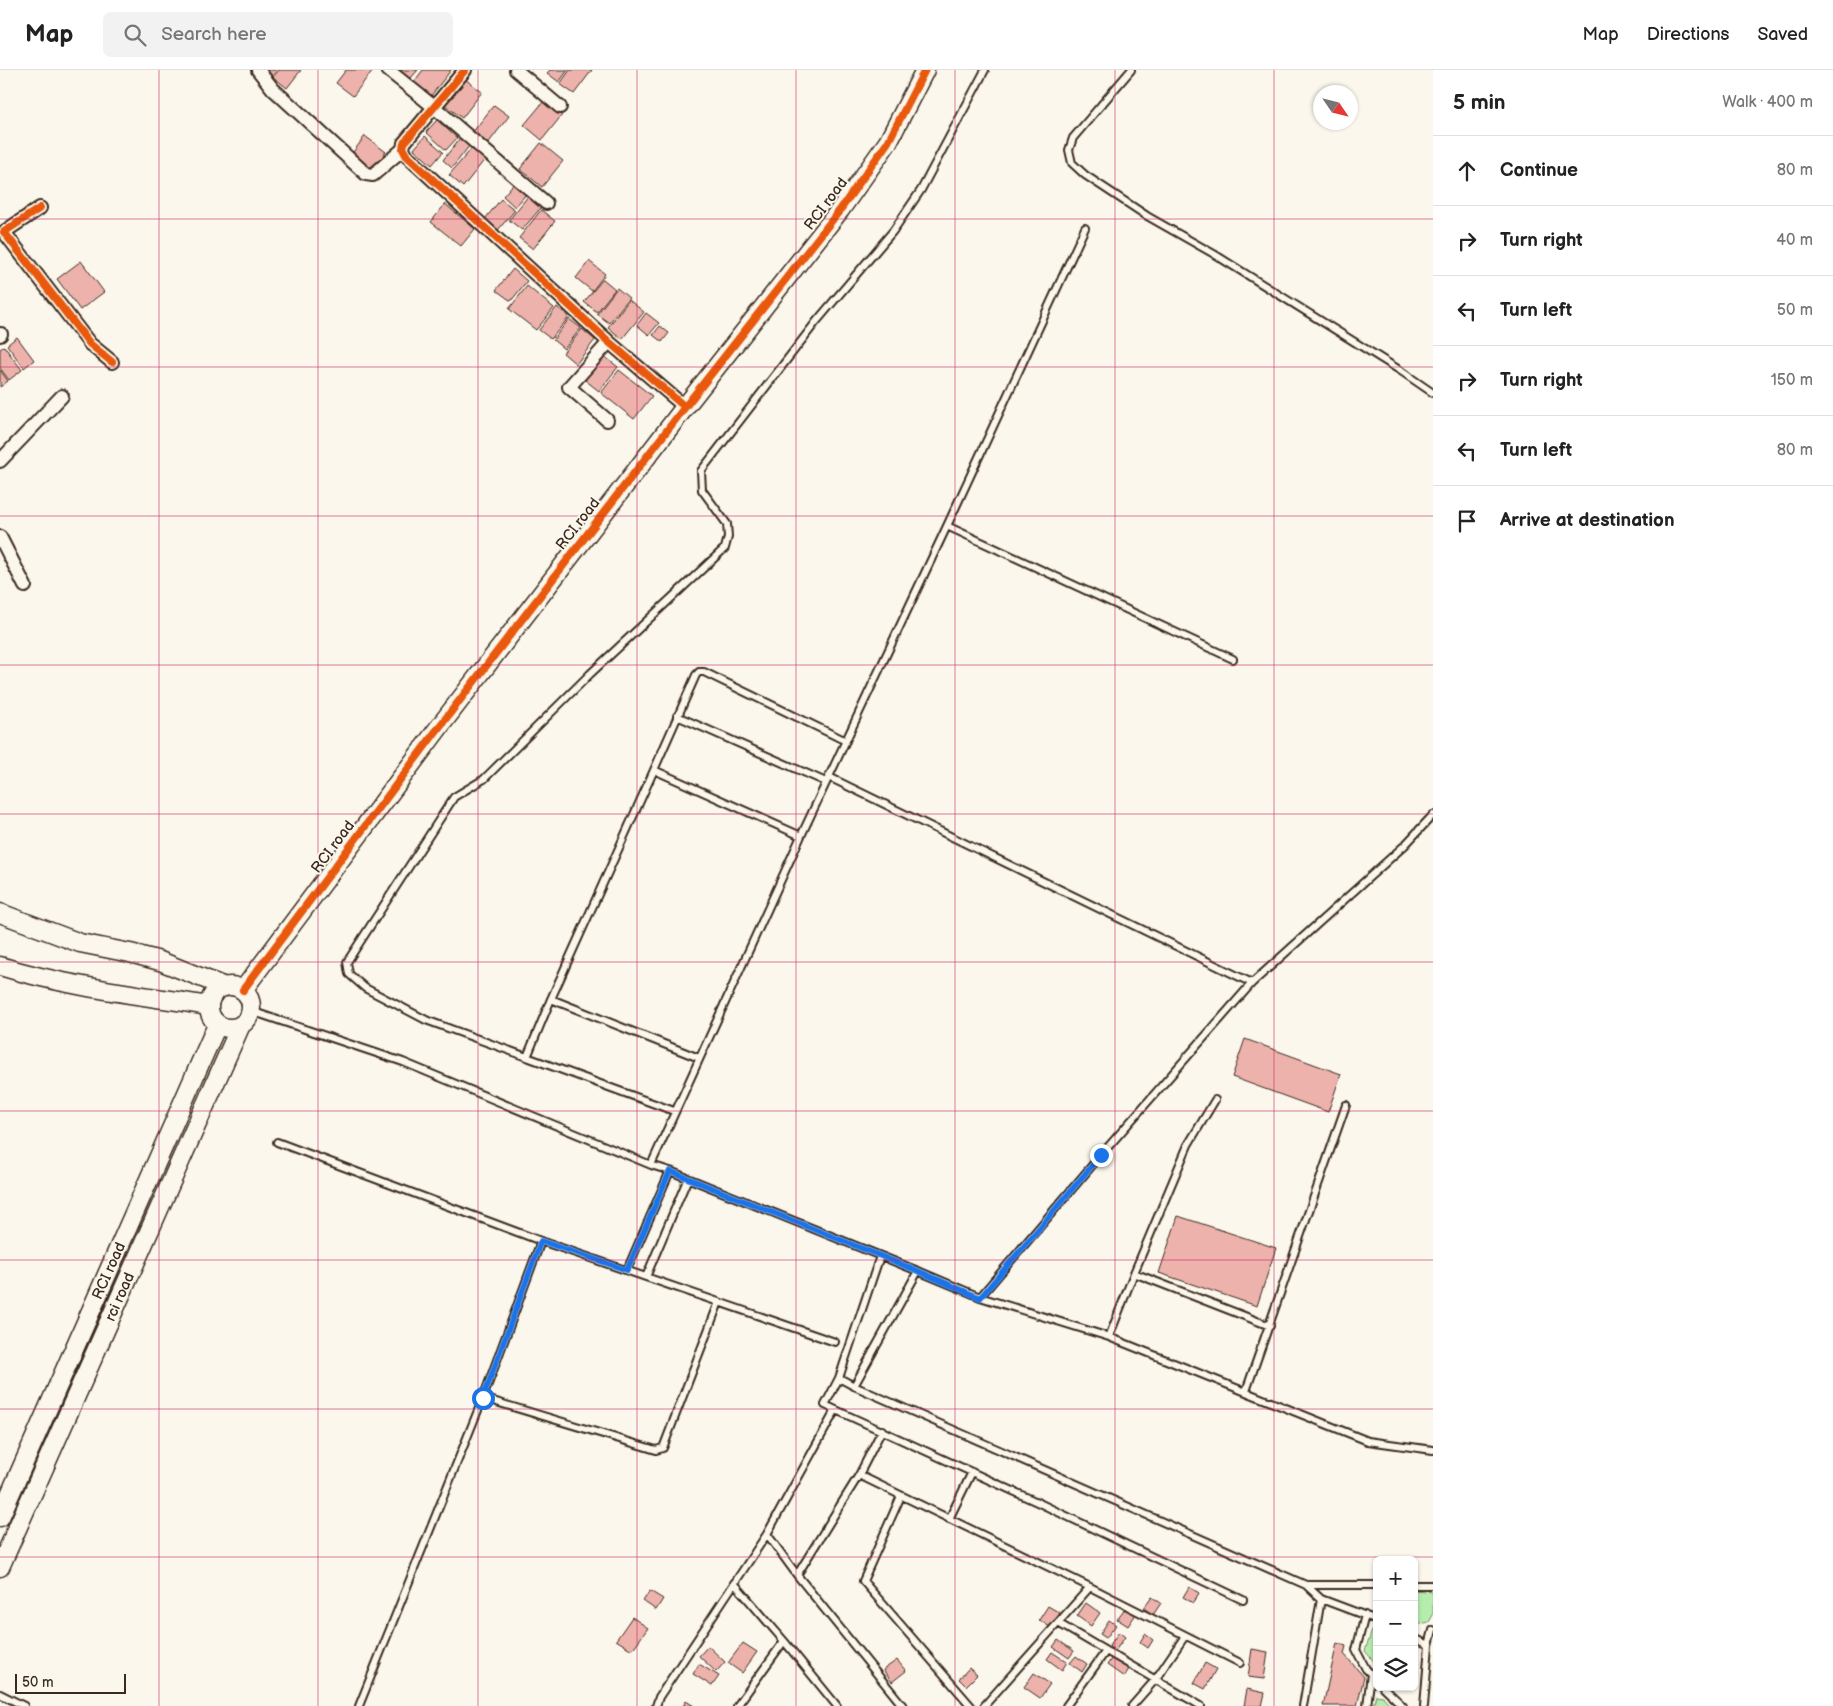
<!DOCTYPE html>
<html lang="en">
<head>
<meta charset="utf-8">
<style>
  body { margin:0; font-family:"Balsamiq Sans",sans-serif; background:#f2f2f2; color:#222 }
  .controls { position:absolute; right:15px; bottom:15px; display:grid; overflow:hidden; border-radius:8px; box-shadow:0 1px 4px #0004 }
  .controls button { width:45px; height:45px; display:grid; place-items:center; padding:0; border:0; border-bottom:1px solid #e0e0e0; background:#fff; color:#222; font:25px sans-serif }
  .compass { position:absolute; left:1313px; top:15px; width:45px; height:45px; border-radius:50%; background:#fff; box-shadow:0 1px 4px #0004; rotate:125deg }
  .scale { position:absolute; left:15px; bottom:12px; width:111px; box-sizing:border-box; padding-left:5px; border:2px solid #3b2a1e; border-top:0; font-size:14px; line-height:18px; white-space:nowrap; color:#3b2a1e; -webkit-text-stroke:4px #fbf7ec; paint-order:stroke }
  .stop { position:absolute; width:15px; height:15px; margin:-11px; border:4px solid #1a73e8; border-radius:50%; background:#fff }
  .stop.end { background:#1a73e8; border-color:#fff; box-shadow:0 1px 5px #0008 }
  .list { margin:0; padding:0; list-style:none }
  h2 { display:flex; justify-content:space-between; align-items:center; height:65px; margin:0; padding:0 20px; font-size:21px }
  h2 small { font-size:16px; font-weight:400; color:#767676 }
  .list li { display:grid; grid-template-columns:32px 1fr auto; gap:15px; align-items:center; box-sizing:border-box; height:70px; padding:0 20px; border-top:1px solid #e0e0e0 }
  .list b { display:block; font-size:19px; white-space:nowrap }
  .list em { font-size:16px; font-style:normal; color:#767676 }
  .icon { flex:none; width:28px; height:28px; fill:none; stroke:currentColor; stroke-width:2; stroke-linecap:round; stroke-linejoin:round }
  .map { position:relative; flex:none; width:1433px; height:1636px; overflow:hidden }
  header { display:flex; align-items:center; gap:30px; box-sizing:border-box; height:70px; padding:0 25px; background:#fff; border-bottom:1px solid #e0e0e0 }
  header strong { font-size:24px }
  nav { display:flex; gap:28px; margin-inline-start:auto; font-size:18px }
  .search { width:350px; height:45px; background:#f2f2f2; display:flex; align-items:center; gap:12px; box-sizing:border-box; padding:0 18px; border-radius:8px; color:#767676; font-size:19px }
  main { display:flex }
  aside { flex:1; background:#fff }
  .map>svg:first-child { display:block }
  .green { fill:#b6edaf; stroke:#788c66 }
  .building { fill:#edb2ac; stroke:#3b2a1e }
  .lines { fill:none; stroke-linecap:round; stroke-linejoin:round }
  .lane-casing { stroke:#3b2a1e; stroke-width:10 }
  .street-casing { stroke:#3b2a1e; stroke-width:16 }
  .secondary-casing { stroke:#3b2a1e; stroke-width:21 }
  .lane { stroke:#fbf7ec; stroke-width:6 }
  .street { stroke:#fbf7ec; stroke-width:12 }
  .secondary { stroke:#fbf7ec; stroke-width:18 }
  .cycleway-casing { stroke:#fbf7ec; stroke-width:11 }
  .cycleway { stroke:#e8590c; stroke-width:8 }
  .route { stroke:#1a73e8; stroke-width:6 }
  .grid { fill:none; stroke:#c2185b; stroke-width:1; stroke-opacity:0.55 }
  .labels { text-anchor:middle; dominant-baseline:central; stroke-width:4; stroke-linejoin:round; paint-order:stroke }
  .street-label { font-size:15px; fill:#3b2a1e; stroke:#fbf7ec }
</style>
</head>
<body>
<header>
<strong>Map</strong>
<div class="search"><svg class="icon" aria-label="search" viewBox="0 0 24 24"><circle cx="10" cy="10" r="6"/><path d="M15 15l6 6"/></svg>Search here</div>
<nav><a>Map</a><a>Directions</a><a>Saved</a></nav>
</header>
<main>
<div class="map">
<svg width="1433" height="1636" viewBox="0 0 1433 1636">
  <rect width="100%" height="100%" fill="#fbf7ec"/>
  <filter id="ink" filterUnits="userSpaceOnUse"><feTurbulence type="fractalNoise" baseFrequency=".02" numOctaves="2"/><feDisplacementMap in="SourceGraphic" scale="10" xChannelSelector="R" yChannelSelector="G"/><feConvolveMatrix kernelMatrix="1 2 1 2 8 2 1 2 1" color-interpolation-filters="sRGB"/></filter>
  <g filter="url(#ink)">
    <path class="green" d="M1414 1520 1433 1522V1545L1429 1552 1417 1555 1414 1554Z
      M1374 1555 1377 1556V1595L1365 1581Z
      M1376 1625 1382 1626 1392 1636H1373Z"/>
    <path class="building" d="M262 0H277L271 7Z
      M279 0H301L287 18 273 7Z
      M346 0H373L353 26 336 13Z
      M399 0H418L410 9Z
      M423 0H451L430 27 413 13Z
      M550 0H568L559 12 547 3Z
      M570 0H592L574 24 560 14Z
      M465 9 482 22 462 48 445 35Z
      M544 31 562 45 542 70 524 55Z
      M494 35 509 46 487 75 472 63Z
      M437 50 457 68 446 80 426 62Z
      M365 66 386 82 372 101 351 85Z
      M425 66 443 82 432 95 414 79Z
      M460 68 470 75 452 98 443 90Z
      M541 73 563 91 542 117 520 99Z
      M473 77 486 88 463 117 449 105Z
      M515 112 528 122 515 137 503 126Z
      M529 125 543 135 522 160 509 150Z
      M501 129 515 140 498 160 485 149Z
      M445 134 475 159 461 176 431 152Z
      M541 140 555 151 533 179 519 168Z
      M81 191 104 222 80 240 57 209Z
      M589 191 605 204 592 221 576 208Z
      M513 199 527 211 511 231 496 220Z
      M603 209 615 219 597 242 584 232Z
      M527 216 554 238 536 260 509 239Z
      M617 218 629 228 609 253 597 244Z
      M629 230 644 242 622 269 608 257Z
      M557 237 569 247 551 269 539 260Z
      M646 243 659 253 649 265 637 255Z
      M569 249 581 258 564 279 553 270Z
      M660 256 669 263 662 272 653 265Z
      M582 259 595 270 576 294 563 283Z
      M17 267 34 290 24 298 7 275Z
      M4 276 22 300 9 310 0 298V279Z
      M604 286 618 297 599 321 585 310Z
      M0 300 8 311 0 317Z
      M619 300 652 326 634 349 601 323Z
      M1245 969 1341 1004 1328 1042 1232 1007Z
      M1178 1146 1276 1178 1257 1236 1159 1203Z
      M1189 1517 1199 1523 1193 1533 1183 1527Z
      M650 1521 663 1529 656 1540 643 1531Z
      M1152 1527 1161 1533 1153 1545 1144 1538Z
      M1086 1533 1100 1543 1091 1556 1077 1546Z
      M1048 1536 1060 1543 1050 1557 1039 1550Z
      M1126 1537 1136 1544 1128 1556 1117 1549Z
      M632 1547 648 1558 632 1580 616 1570Z
      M1109 1550 1116 1555 1106 1568 1100 1564Z
      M1119 1562 1125 1567 1115 1581 1109 1576Z
      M1145 1564 1153 1570 1148 1578 1140 1572Z
      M1058 1570 1074 1581 1069 1588 1053 1577Z
      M743 1573 757 1582 742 1603 728 1593Z
      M1337 1573 1346 1576 1344 1584 1364 1607 1357 1636H1323Z
      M708 1576 725 1592 716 1602 699 1586Z
      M1252 1579 1268 1582 1264 1609 1248 1607Z
      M1052 1582 1067 1592 1062 1600 1047 1589Z
      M1076 1586 1087 1594 1082 1602 1070 1593Z
      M1112 1588 1129 1599 1124 1607 1107 1595Z
      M897 1590 906 1601 892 1612 883 1600Z
      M1205 1593 1216 1599 1205 1619 1194 1613Z
      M699 1594 719 1606 712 1616 693 1604Z
      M969 1598 977 1605 966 1616 959 1609Z
      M1034 1603 1050 1614 1040 1628 1024 1617Z
      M1247 1619 1265 1623 1262 1636H1244Z
      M686 1631 694 1636H683Z"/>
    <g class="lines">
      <defs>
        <path id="lane" d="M1131 0 1073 68 1069 80 1072 93 1085 105 1147 146 1214 184 1401 301 1433 323
          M947 456 1233 589
          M677 646 826 712
          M654 700 696 605 699 602H704L846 671
          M829 707 1252 913
          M251 941 403 992 651 1095 670 1101 918 1201 980 1227 1109 1267 1368 1371 1433 1380
          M527 987 551 929
          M699 988 551 929 654 700 801 766
          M674 1041 426 950 365 918 349 904 347 892 454 727 484 709 590 604 725 478 728 467 727 454 702 420 701 401 816 252 893 161 921 120 985 0
          M277 1072 541 1171
          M651 1095 801 766 947 456 1085 158
          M627 1200 670 1101
          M918 1201 854 1316 1306 1515H1377
          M1134 1203 1188 1075 1215 1030
          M646 1207 688 1108
          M980 1227 1101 1085 1252 913 1405 775 1433 745
          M1109 1267 1134 1203 1270 1256
          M839 1308 880 1186
          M854 1316 839 1308 825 1335 1037 1432 1243 1530
          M1246 1321 1346 1035
          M483 1328 656 1380 663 1378 719 1232
          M859 1405 1090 1517 1240 1593
          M901 1426 863 1511 971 1636
          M949 1449 972 1402
          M767 1464 797 1505 903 1636
          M797 1505 859 1405 882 1360
          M734 1513 784 1571 837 1636
          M1306 1515 1321 1529 1377 1550
          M1414 1515H1433
          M1365 1545 1356 1580 1366 1599 1377 1610
          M1058 1553 1106 1581 1066 1636
          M1414 1568 1429 1575
          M1106 1581 1201 1636
          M1383 1617 1403 1636
          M0 1624 24 1636
          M359 1636 483 1328 541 1171 835 1272
          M656 1636 659 1627 767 1464 835 1341
          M737 1636 784 1571
          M984 1636 1090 1517
          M1132 1636 1155 1610 1185 1566
          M1303 1636 1321 1529
          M1367 1636 1371 1604
          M1424 1636 1429 1575 1433 1560"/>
        <path id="street" d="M258 0 273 19 366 104 373 105 403 79
          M388 0 434 37 546 133
          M465 0 404 73 403 79 406 85 609 272 685 337
          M516 0 560 37
          M40 138 4 162 90 274 112 292
          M0 265 1 264
          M607 350 569 317 609 272
          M0 391 62 326
          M0 467 25 516"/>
        <path id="secondary" d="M0 843 80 873 130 883 160 891 225 917
          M0 896C68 917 139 925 209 936
          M209 937a21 21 0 1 1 42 0a21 21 0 1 1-42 0Z
          M243 920 440 656 685 337 840 140 888 72 925 0
          M0 1447 217 955
          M0 1497 240 957"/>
      </defs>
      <use href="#lane" class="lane-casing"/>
      <use href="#street" class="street-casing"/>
      <use href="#secondary" class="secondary-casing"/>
      <use href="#lane" class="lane"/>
      <use href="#street" class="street"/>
      <use href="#secondary" class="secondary"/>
      <defs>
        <path id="cycleway" d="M465 0 404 73 403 79 406 85 609 272 685 337
          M40 138 4 162 90 274 112 292
          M243 920 440 656 685 337 840 140 888 72 925 0"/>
      </defs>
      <use href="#cycleway" class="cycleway-casing"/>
      <use href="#cycleway" class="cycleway"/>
    </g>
  </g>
  <g class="lines" filter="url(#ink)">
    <path class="route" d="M483 1328 541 1171 627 1200 670 1101 918 1201 980 1228 1101 1085"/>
  </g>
  <path class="grid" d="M159 0V1636M318 0V1636M478 0V1636M637 0V1636M796 0V1636M955 0V1636M1115 0V1636M1274 0V1636M0 149H1433M0 297H1433M0 446H1433M0 595H1433M0 744H1433M0 892H1433M0 1041H1433M0 1190H1433M0 1339H1433M0 1487H1433"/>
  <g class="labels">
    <g class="street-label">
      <text transform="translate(826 134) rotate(-53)">RCI road</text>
      <text transform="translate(578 454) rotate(-52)">RCI road</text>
      <text transform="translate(333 777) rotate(-53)">RCI road</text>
      <text transform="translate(109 1201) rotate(-66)">RCI road</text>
      <text transform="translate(120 1227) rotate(-66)">rci road</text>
    </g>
  </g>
</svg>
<div class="controls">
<button>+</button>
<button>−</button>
<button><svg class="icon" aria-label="layers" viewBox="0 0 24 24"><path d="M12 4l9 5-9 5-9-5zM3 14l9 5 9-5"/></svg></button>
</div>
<svg class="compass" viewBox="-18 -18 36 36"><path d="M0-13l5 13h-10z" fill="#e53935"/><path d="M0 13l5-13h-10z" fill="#767676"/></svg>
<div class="scale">50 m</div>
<div class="stop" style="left:483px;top:1328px"></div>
<div class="stop end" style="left:1101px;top:1085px"></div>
</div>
<aside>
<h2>5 min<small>Walk · 400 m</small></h2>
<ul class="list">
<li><svg class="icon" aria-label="ahead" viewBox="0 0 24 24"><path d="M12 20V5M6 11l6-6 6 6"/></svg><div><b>Continue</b></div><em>80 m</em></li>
<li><svg class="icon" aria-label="right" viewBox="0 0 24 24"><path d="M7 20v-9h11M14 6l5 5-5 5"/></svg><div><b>Turn right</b></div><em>40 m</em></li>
<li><svg class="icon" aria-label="left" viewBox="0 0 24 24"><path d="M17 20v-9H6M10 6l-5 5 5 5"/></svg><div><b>Turn left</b></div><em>50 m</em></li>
<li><svg class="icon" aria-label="right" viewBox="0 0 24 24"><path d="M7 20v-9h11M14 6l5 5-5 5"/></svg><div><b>Turn right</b></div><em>150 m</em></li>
<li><svg class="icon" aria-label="left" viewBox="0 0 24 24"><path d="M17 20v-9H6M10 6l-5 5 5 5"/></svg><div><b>Turn left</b></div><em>80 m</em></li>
<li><svg class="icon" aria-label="arrive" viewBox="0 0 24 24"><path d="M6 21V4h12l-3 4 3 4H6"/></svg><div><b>Arrive at destination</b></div></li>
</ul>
</aside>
</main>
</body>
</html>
